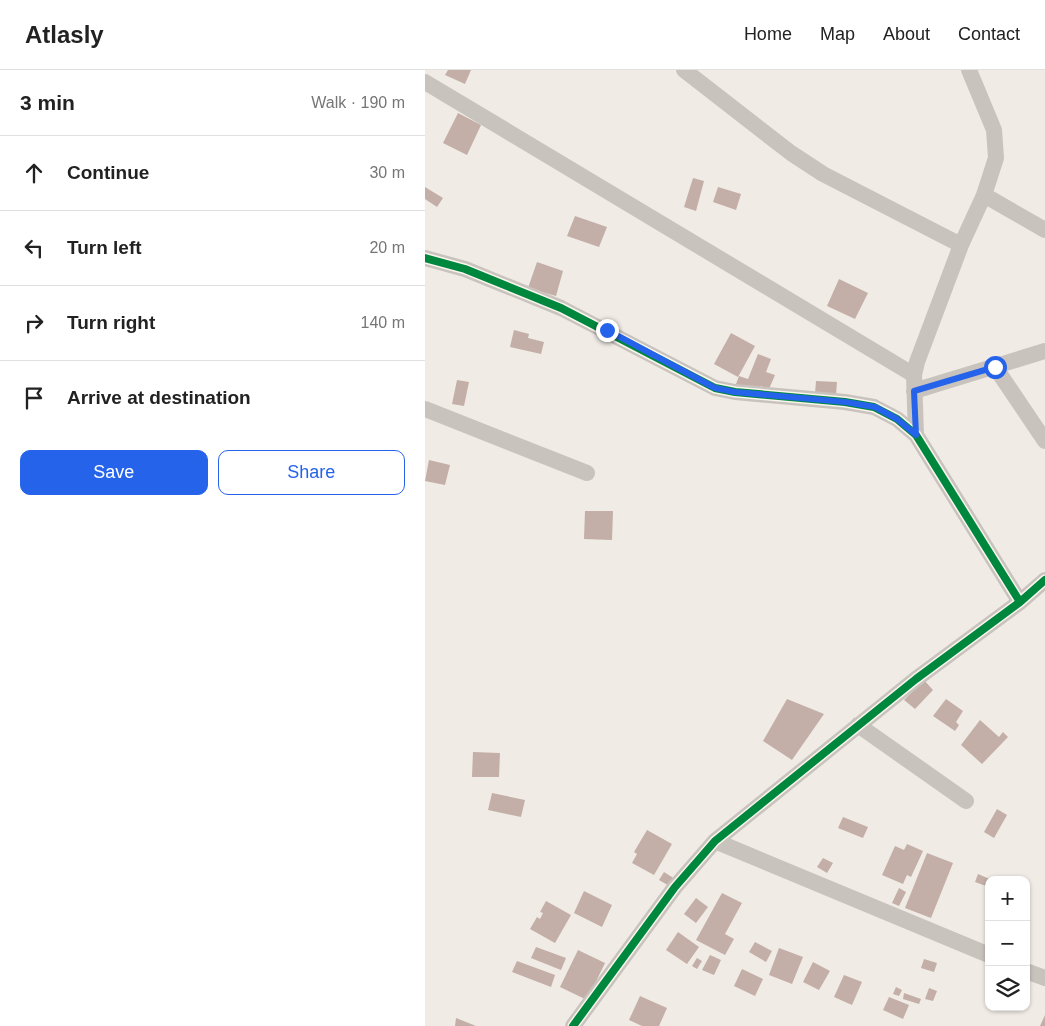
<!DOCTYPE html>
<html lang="en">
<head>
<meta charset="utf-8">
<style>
  body { margin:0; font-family:Helvetica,sans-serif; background:#f2f2f2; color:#222 }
  .controls { position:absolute; right:15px; bottom:15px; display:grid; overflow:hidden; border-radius:10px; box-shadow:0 1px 4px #0004 }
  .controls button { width:45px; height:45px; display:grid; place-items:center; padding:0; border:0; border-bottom:1px solid #e0e0e0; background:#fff; color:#222; font:25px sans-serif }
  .stop { position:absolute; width:15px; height:15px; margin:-11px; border:4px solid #2563eb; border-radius:50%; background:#fff }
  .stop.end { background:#2563eb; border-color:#fff; box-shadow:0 1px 5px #0008 }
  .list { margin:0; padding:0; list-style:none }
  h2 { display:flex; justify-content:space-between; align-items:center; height:65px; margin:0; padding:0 20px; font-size:21px }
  h2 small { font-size:16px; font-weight:400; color:#767676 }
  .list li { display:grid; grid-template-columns:32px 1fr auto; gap:15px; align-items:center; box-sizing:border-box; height:75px; padding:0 20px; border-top:1px solid #e0e0e0 }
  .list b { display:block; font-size:19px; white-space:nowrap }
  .list em { font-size:16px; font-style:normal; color:#767676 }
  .actions { display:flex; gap:10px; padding:15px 20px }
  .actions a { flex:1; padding:11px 0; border:1px solid #2563eb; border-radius:10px; text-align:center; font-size:18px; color:#2563eb }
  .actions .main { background:#2563eb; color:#fff }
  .icon { flex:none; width:28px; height:28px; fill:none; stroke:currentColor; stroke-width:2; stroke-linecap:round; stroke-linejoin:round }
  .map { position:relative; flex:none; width:620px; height:956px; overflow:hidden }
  header { display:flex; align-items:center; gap:30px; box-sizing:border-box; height:70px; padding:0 25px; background:#fff; border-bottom:1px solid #e0e0e0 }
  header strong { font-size:24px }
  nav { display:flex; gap:28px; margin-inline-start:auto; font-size:18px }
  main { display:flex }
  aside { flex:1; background:#fff }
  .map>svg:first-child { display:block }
  .building { fill:#c3afa7 }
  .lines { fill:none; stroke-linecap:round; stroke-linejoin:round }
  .street { stroke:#c9c3be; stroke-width:16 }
  .cycleway-casing { stroke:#fbf5ee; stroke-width:11 }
  .cycleway { stroke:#00873e; stroke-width:8 }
  .route { stroke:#2563eb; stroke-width:6 }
</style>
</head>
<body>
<header>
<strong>Atlasly</strong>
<nav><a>Home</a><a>Map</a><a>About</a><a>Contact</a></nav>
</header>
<main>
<aside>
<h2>3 min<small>Walk · 190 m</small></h2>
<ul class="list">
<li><svg class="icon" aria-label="ahead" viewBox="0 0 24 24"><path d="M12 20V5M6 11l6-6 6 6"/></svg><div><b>Continue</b></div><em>30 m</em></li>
<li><svg class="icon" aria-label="left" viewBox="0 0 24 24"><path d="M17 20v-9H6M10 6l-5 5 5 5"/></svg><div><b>Turn left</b></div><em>20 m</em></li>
<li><svg class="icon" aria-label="right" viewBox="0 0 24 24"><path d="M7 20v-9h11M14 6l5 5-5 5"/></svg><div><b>Turn right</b></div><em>140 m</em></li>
<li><svg class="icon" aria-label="arrive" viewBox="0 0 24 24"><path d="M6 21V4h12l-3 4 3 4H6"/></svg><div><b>Arrive at destination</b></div></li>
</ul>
<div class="actions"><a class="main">Save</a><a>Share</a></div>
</aside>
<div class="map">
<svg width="620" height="956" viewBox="0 0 620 956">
  <rect width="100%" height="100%" fill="#f0ebe5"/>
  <path class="building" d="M23 0H46L40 14 20 5Z
    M33 43 56 55 42 85 18 73Z
    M268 108 279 111 271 141 259 137Z
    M0 117 18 128 12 137 0 129Z
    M293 117 316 124 311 140 288 132Z
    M150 146 182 157 174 177 142 166Z
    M112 192 138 201 131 226 103 218Z
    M414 209 443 223 430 249 402 236Z
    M89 260 104 264 103 268 119 272 116 284 85 277Z
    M306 263 330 276 313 307 289 294Z
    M333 284 346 289 341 302 350 305 344 319 335 316 333 322 311 314 314 306 323 309Z
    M32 310 44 312 39 336 27 334Z
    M391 311 412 312 411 325 390 324Z
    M4 390 25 395 20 415 0 411Z
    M160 441H188L187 470 159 469Z
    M499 610 508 620 490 639 479 630Z
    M362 629 399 644 367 690 338 671Z
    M521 629 538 641 531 652 534 655 530 661 508 646Z
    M555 650 574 667 578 662 583 667 557 694 536 675Z
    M48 682 75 683 74 707H47Z
    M67 723 100 730 96 747 63 740Z
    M572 739 582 745 569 768 559 762Z
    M418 747 443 757 438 768 413 758Z
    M222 760 247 774 229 805 207 793 212 784 209 782Z
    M482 774 498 781 486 807 482 805 478 814 457 805 470 776 479 780Z
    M502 783 528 793 506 848 480 838Z
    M398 788 408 793 402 803 392 797Z
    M239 802 250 809 246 817 234 810Z
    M553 804 567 810H564V817L550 812Z
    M474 818 481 822 474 836 467 833Z
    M159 821 187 835 177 857 149 843Z
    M297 823 317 833 300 864 309 869 300 885 271 870Z
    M271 828 283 837 271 853 259 844Z
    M121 831 146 845 130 873 105 859 112 847 115 849 118 843 115 842Z
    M253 862 274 877 262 894 241 880Z
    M330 872 347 881 341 892 324 882Z
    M111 877 141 888 136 900 106 888Z
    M354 878 378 887 367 914 344 905Z
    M153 880 180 893 162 930 135 917Z
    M285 885 296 890 289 905 277 900Z
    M272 888 277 891 272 899 267 896Z
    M499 889 512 893 509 902 496 898Z
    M92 891 130 905 126 917 87 902Z
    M388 892 405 901 394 920 378 912Z
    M317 899 338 909 330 926 309 916Z
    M419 905 437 912 427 935 409 927Z
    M471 917 477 920 474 926 468 924Z
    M504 918 512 921 508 931 500 929Z
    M479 923 496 929 494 934 478 929Z
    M215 926 242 938 234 956H217L204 950Z
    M464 927 484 935 478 949 458 940Z
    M620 945V956H615Z
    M31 948 51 956H30Z"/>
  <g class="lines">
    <path class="street" d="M259 0 366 83 398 104 536 175
      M0 12 489 305
      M559 125 620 160
      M0 188 40 199 136 238 290 318 310 322 420 332 449 337 472 349 491 365 595 532
      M570 297 620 371
      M489 321 620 281
      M0 339 162 403
      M491 365 489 305 492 292 536 175 559 125 571 88 569 60 544 0
      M433 655 541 731
      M290 771 564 885
      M601 901 620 908
      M148 956 250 817 290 771 491 609 595 532 620 510"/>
    <defs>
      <path id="cycleway" d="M0 188 40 199 136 238 290 318 310 322 420 332 449 337 472 349 491 365 595 532
        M148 956 250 817 290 771 491 609 595 532 620 510"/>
    </defs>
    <use href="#cycleway" class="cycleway-casing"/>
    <use href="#cycleway" class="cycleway"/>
  </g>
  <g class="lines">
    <path class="route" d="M182 260 290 318 310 322 420 332 450 337 472 349 491 365 489 321 570 297"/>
  </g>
</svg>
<div class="controls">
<button>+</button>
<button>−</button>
<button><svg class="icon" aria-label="layers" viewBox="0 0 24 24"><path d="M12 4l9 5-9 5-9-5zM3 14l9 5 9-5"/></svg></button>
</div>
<div class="stop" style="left:570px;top:297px"></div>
<div class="stop end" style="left:182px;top:260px"></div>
</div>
</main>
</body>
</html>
